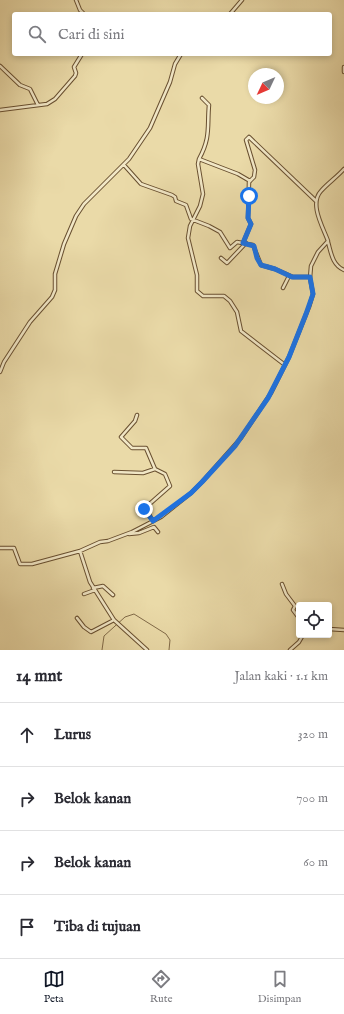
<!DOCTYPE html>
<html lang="id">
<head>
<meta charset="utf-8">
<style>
  body { margin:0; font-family:"IM FELL English",serif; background:#f2f2f3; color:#2b2b33 }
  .controls { position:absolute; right:12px; bottom:12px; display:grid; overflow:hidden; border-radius:4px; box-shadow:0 2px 6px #0003 }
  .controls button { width:36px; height:36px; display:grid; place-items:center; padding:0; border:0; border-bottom:1px solid #e1e1e2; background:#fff; color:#2b2b33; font:20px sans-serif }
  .compass { position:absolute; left:248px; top:68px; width:36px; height:36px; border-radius:50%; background:#fff; box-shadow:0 2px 6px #0003; rotate:226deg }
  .stop { position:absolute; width:12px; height:12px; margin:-9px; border:3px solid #1a73e8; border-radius:50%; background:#fff }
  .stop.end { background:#1a73e8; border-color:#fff; box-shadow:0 1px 4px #0008 }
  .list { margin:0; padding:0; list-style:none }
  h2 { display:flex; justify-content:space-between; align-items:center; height:52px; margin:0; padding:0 16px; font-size:17px }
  h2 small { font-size:13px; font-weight:400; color:#7c7c81 }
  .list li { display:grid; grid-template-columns:26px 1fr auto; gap:12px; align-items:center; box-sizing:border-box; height:64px; padding:0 16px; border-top:1px solid #e1e1e2 }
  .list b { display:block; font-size:15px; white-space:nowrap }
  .list em { font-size:13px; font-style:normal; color:#7c7c81 }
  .icon { flex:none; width:22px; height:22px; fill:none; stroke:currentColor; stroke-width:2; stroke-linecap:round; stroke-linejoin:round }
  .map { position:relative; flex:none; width:344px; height:650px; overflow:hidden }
  .search { position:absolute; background:#fff; box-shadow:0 2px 6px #0003; left:12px; right:12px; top:12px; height:44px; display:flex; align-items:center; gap:10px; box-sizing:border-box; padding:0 14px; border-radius:4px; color:#7c7c81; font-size:15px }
  .sheet { height:308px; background:#fff }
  nav { display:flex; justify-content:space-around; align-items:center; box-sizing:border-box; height:56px; border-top:1px solid #e1e1e2; background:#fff; font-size:11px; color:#7c7c81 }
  nav a { display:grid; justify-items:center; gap:2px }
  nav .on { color:#111827 }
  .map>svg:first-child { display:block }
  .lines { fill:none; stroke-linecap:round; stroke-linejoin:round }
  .stream { stroke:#816a48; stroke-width:1 }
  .minor-casing { stroke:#684f30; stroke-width:4.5 }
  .minor { stroke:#f1e7c6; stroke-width:2.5 }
  .route { stroke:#1a73e8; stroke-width:5 }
</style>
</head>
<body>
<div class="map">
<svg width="344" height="650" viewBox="0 0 344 650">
  <rect width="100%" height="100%" fill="#eadaa8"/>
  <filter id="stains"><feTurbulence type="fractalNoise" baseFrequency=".005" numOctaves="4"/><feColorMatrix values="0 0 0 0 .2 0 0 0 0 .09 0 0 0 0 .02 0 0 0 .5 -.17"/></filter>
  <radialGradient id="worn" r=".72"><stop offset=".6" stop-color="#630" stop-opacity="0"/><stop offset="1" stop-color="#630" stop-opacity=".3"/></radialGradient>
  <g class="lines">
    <path class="stream" d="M102 650 104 636 125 617 134 614 166 634 170 640 169 650"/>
    <defs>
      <path id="minor" d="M76 0 80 10 84 14
        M230 14 242 0
        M0 66 20 85 30 89 38 105
        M344 67V72
        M202 98 209 105C207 127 211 137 199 159L238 174 250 181
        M0 110 47 104 55 99 75 76 76 73 74 67 82 54
        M199 159 198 164 203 194 200 206 190 226 188 238 197 275V291L203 296H224L230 301 237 312 241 331 285 365
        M124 165 141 184 172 195 175 197 176 201 186 205 191 219 209 226 220 232 230 248 237 242 253 245 261 265 275 269 293 277H310
        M328 242C331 252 332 265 344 270
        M243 243 251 224 248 218 249 182 254 177 255 170 246 140 249 137 316 201
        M221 258 227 263 246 243
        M283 288 289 276
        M0 372 4 362 30 322 52 297 55 290V274L64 244 76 216 84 204 129 159 150 128 170 82 175 64 181 54
        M137 415 135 421 121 437 132 448H146L155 469 165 474 170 486 145 508 153 521
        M114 472 143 473 155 469
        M129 534 139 533 154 527 158 532
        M0 548H14L20 564H32L80 551 100 542 108 541 132 532 161 517 191 493 202 482 241 438 271 393 289 357 309 307 313 294 310 278 311 266 318 252 328 241C323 227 309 204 321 191 328 183 337 177 344 169
        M80 551 90 582 114 620 147 650
        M282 584 286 594 295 606 293 610 299 618
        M93 588 103 586 113 595
        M84 594 95 590
        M77 618 84 627 91 632 114 620
        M329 629 344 630
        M290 650 299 642 303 635"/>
    </defs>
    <use href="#minor" class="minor-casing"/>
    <use href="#minor" class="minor"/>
  </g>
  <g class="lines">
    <path class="route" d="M144 509 153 521 191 493 202 482 235 446 268 398 289 357 306 314 313 294 310 277H292L275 269 261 265 257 258 254 246 243 243 251 224 248 218 249 196"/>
  </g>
  <rect width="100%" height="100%" filter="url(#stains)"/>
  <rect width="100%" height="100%" fill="url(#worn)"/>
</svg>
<div class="controls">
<button><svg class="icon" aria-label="locate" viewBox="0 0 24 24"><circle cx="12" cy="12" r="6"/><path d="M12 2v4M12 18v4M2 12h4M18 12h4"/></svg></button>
</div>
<svg class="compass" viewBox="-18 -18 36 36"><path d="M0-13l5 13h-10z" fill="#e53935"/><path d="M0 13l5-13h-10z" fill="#7c7c81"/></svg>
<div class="stop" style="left:249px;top:196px"></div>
<div class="stop end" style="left:144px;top:509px"></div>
<div class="search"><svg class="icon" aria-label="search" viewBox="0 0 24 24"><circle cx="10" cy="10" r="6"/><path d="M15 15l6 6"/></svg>Cari di sini</div>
</div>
<section class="sheet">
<h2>14 mnt<small>Jalan kaki · 1.1 km</small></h2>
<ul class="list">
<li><svg class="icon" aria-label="ahead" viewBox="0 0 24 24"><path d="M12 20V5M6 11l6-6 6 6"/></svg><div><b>Lurus</b></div><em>320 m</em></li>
<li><svg class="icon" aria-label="right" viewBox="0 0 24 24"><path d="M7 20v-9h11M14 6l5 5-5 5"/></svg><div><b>Belok kanan</b></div><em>700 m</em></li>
<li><svg class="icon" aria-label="right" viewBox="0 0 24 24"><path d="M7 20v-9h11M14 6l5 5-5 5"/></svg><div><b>Belok kanan</b></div><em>60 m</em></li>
<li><svg class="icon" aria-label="arrive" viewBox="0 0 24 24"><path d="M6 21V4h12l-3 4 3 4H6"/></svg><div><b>Tiba di tujuan</b></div></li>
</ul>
</section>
<nav>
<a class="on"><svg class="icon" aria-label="map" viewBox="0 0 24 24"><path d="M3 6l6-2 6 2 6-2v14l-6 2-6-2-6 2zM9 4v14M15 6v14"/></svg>Peta</a>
<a><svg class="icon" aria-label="directions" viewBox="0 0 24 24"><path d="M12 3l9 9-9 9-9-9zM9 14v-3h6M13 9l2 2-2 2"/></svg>Rute</a>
<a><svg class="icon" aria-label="saved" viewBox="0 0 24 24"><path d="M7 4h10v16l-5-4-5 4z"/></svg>Disimpan</a>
</nav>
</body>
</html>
